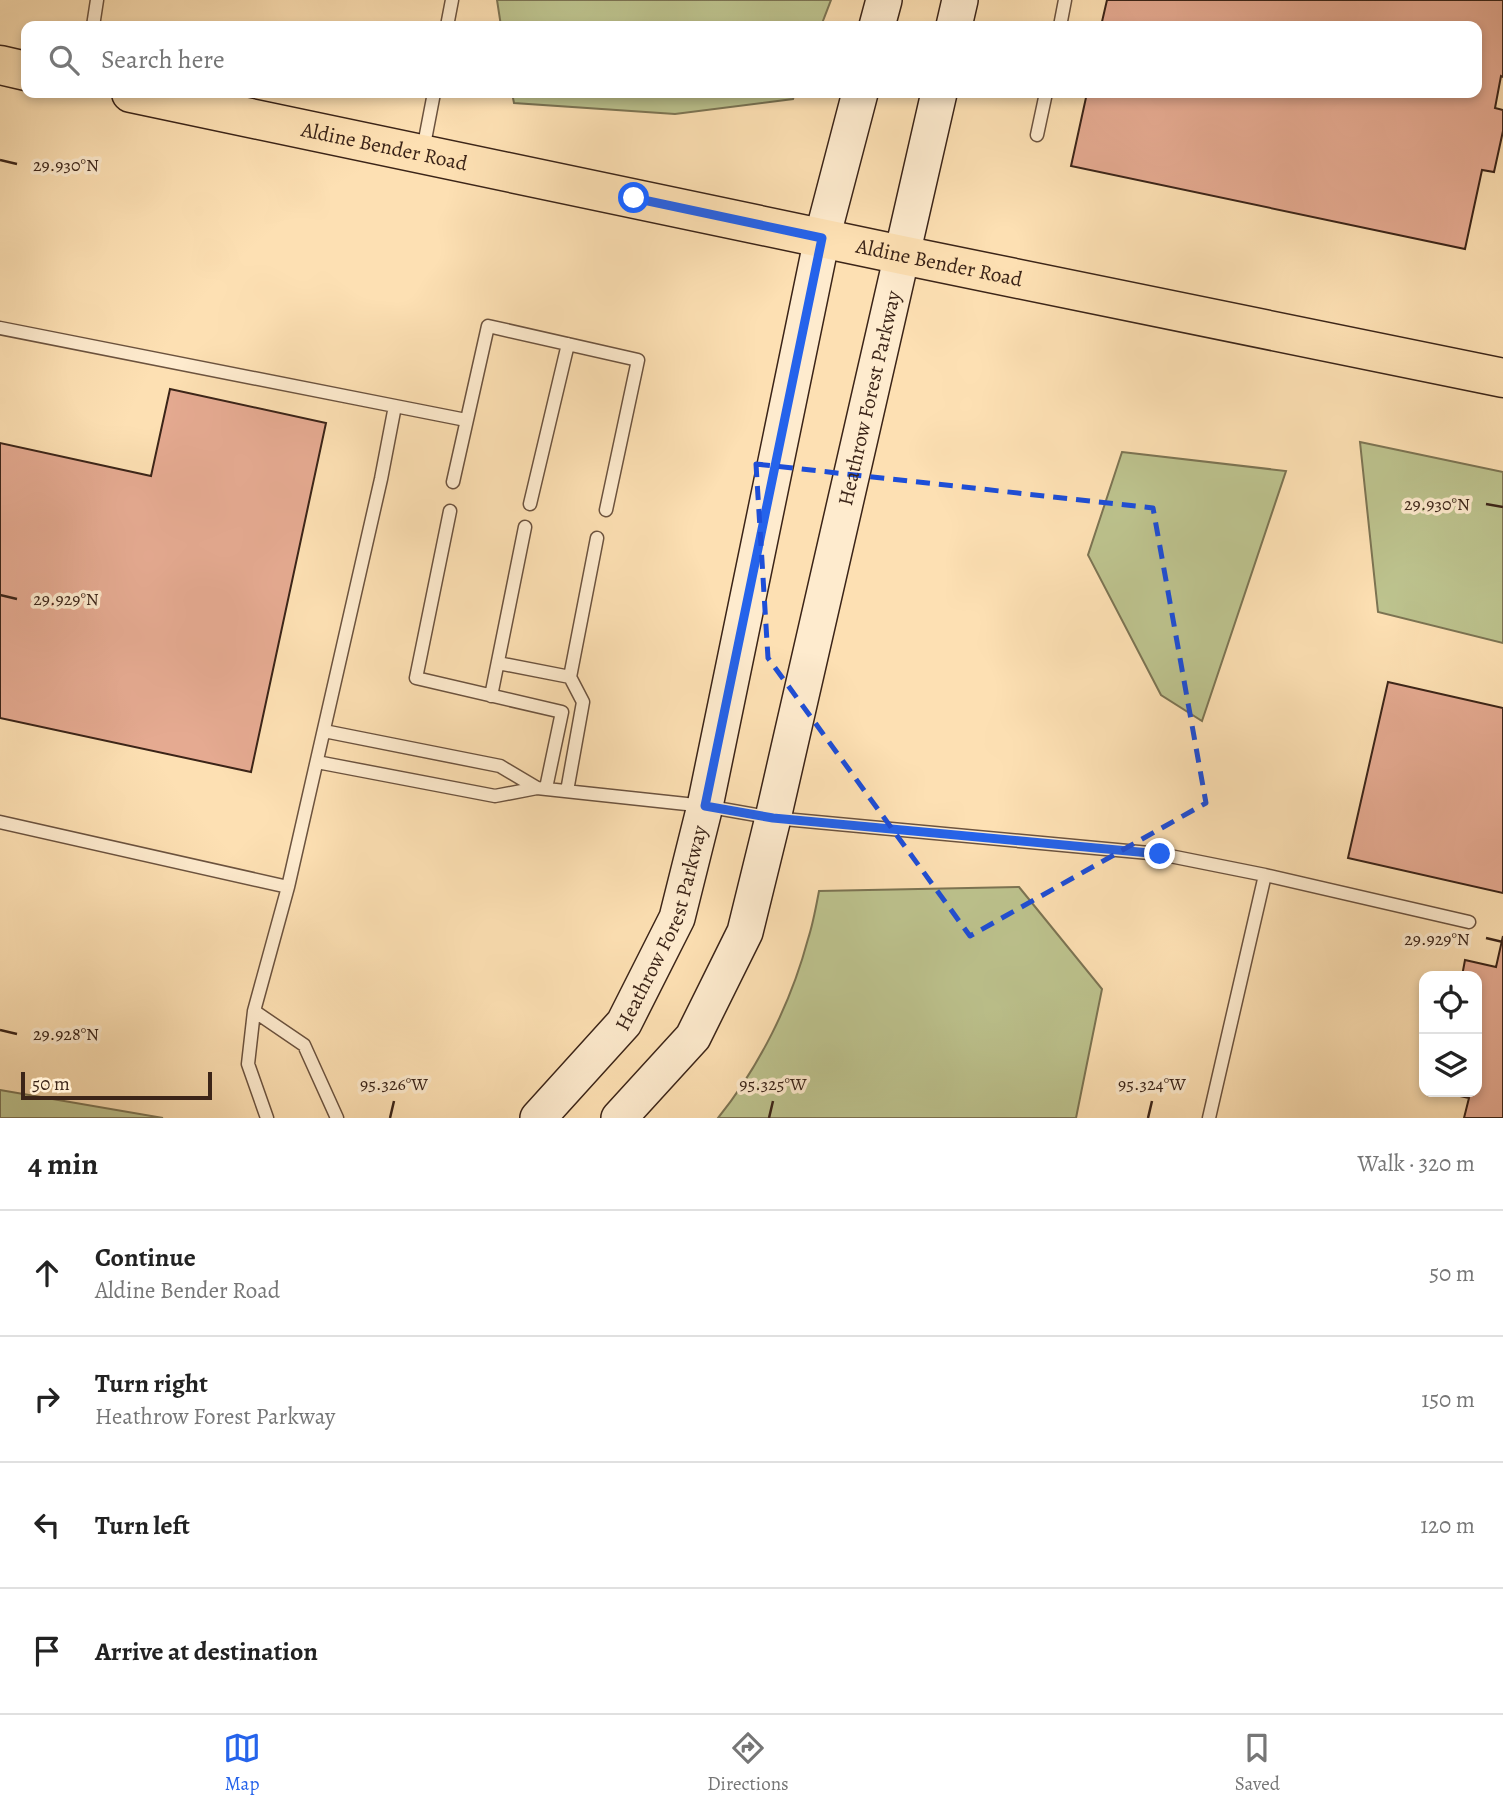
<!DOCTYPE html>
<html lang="en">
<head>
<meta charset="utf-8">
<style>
  body { margin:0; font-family:Alegreya,serif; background:#f2f2f2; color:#222 }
  .controls { position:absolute; right:21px; bottom:21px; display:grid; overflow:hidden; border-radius:14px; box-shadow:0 4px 10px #0003 }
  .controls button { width:63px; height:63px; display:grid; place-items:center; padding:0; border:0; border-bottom:2px solid #e0e0e0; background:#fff; color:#222; font:35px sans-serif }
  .scale { position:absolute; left:21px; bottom:18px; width:191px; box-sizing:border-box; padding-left:7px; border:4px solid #3b2418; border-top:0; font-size:19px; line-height:24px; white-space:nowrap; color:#3b2418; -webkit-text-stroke:5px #feebce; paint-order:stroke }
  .stop { position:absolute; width:21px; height:21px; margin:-16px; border:5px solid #2563eb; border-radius:50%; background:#fff }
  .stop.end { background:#2563eb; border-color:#fff; box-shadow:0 2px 7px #0008 }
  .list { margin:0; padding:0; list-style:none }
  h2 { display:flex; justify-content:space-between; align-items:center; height:91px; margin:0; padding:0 28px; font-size:30px }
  h2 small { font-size:23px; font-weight:400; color:#767676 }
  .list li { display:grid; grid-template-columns:46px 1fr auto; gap:21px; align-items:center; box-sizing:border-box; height:126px; padding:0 28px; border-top:2px solid #e0e0e0 }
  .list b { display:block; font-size:26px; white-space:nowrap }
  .list p { margin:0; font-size:23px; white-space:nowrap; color:#767676 }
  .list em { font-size:23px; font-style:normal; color:#767676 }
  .icon { flex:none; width:38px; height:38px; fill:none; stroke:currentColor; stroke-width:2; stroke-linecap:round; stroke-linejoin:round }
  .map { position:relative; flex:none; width:1503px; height:1118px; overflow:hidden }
  .search { position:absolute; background:#fff; box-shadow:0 4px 10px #0003; left:21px; right:21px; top:21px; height:77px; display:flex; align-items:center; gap:18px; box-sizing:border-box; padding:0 24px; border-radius:14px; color:#767676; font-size:26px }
  .sheet { height:595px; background:#fff }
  nav { display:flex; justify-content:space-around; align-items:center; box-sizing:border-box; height:98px; border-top:2px solid #e0e0e0; background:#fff; font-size:19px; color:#767676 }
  nav a { display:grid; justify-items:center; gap:4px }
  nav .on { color:#2563eb }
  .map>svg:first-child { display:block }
  .green { fill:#bdc38e; stroke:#7c7453; stroke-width:2 }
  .building { fill:#e5aa91; stroke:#3b2418; stroke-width:2 }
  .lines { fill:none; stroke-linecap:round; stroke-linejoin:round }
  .lane-casing { stroke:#6c533f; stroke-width:15 }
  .secondary-casing { stroke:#3b2418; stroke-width:38 }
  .primary-casing { stroke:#3b2418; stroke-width:41 }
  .lane { stroke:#feebce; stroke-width:12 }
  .secondary { stroke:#feebce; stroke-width:35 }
  .primary { stroke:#fde0b3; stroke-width:38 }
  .route { stroke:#2563eb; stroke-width:9 }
  .marked { fill:none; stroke:#1d4ed8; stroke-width:5; stroke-dasharray:14 9; stroke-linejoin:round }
  .ticks { fill:none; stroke:#3b2418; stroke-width:2.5 }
  .labels { text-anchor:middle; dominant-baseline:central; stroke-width:7; stroke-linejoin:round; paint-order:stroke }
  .street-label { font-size:21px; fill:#3b2418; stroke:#feebce }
  .ticks-label { font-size:18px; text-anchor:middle; fill:#3b2418; stroke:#feebce; stroke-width:7; stroke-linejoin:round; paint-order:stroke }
</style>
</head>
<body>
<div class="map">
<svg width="1503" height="1118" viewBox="0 0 1503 1118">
  <rect width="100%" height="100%" fill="#fde0b3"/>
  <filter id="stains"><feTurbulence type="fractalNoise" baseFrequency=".00286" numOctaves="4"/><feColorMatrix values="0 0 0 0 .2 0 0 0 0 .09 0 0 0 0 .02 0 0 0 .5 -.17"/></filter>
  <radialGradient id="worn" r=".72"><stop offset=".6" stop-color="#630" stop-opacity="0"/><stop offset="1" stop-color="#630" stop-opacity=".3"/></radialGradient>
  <path class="green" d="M497 0H831L821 26H501Z
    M512 93H795L793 99 675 114 514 103Z
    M1360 442 1503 472V643L1378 612Z
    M1122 452 1286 471 1202 721 1161 695 1088 555Z
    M1019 887 1102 989 1076 1118H718C759 1067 791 1003 808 939 813 924 816 907 819 891Z
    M0 1090 163 1118H0Z"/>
  <path class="building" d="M1107 0H1503V77L1501 76 1495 108 1503 110V131L1494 172 1482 170 1465 249 1071 166 1087 93H1477V26H1101Z
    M170 389 326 423 251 772 0 718V443L151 476Z
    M1388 682 1503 708V893L1348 858Z
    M1503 936V1118H1464L1469 1098 1442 1092H1477V976H1462L1465 960 1496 967Z"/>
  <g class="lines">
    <defs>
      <path id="lane" d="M93 26 97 0
        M447 26 452 0
        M1060 26 1065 0
        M1037 135 1046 93
        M423 150 434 93
        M0 328 395 406 381 479 288 887
        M395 406 466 420
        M453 482 488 326 638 360 606 510
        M530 504 568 344
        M450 511 416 678 562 712 546 788
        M498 663 570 677
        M491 696 525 527
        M324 731 500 766 537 788
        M317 762 495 796 537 788 705 806 773 818 1160 854 1265 875 1469 922
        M567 791 583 702 570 677 597 538
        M0 822 288 887 254 1011 248 1064 267 1118
        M254 1011 304 1045 337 1118
        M1209 1118 1265 875"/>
      <g id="secondary">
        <path d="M877 26 884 0"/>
        <path d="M954 26 960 0"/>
        <path id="s1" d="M538 1118 624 1023 677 918 705 806 822 238 860 93"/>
        <path id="s2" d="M619 1118 693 1037 745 932 773 818 939 93"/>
      </g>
      <g id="primary">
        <path d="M0 65 26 71"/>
        <path id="s3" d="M131 93 902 255 1503 378"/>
      </g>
    </defs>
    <use href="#lane" class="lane-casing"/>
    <use href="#secondary" class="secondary-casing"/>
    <use href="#primary" class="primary-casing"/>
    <use href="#lane" class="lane"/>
    <use href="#secondary" class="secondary"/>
    <use href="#primary" class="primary"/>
  </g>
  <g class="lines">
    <path class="route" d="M634 198 822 238 705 806 773 818 1160 854"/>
  </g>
  <path class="marked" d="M756 464 1153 508 1206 803 970 936 768 658Z"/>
  <path class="ticks" d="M0 160 17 164M1486 504 1503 507M0 595 17 599M1486 938 1503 942M0 1030 17 1034M390 1118 394 1101M769 1118 773 1101M1148 1118 1152 1101"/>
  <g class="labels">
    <g class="street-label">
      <text stroke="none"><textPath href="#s3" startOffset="259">Aldine Bender Road</textPath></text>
      <text stroke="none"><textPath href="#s3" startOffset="826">Aldine Bender Road</textPath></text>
      <text stroke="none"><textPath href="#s2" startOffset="775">Heathrow Forest Parkway</textPath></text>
      <text stroke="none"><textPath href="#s1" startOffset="231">Heathrow Forest Parkway</textPath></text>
    </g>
  </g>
  <g class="ticks-label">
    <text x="66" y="171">29.930°N</text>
    <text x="1437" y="510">29.930°N</text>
    <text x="66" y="605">29.929°N</text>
    <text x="1437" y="945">29.929°N</text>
    <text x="66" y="1040">29.928°N</text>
    <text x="394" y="1090">95.326°W</text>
    <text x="773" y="1090">95.325°W</text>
    <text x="1152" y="1090">95.324°W</text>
  </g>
  <rect width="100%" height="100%" filter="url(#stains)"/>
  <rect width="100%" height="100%" fill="url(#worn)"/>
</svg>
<div class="controls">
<button><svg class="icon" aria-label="locate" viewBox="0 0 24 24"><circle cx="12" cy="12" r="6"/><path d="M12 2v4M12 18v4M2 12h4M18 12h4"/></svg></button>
<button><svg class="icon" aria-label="layers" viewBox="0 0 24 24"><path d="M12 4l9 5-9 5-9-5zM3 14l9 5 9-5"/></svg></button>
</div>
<div class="scale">50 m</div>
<div class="stop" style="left:634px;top:198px"></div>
<div class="stop end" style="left:1160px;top:854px"></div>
<div class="search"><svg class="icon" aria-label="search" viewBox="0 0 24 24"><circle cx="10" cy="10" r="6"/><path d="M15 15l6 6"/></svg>Search here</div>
</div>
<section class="sheet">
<h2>4 min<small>Walk · 320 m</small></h2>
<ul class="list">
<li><svg class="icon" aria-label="ahead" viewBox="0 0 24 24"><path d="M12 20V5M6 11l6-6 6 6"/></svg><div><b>Continue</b><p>Aldine Bender Road</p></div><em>50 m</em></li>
<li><svg class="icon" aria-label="right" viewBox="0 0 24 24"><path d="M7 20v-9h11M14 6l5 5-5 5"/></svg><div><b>Turn right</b><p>Heathrow Forest Parkway</p></div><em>150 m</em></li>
<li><svg class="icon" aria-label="left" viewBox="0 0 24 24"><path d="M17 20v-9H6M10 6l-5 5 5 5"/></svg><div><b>Turn left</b></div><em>120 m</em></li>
<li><svg class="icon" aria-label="arrive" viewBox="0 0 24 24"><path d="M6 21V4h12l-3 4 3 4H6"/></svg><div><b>Arrive at destination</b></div></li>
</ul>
</section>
<nav>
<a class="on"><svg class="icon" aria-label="map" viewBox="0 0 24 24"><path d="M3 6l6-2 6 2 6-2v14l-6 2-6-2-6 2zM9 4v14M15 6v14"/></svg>Map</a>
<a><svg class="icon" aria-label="directions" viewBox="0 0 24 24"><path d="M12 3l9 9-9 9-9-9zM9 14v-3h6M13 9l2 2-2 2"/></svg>Directions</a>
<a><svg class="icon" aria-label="saved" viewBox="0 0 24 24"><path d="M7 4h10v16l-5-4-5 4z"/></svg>Saved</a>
</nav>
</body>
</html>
